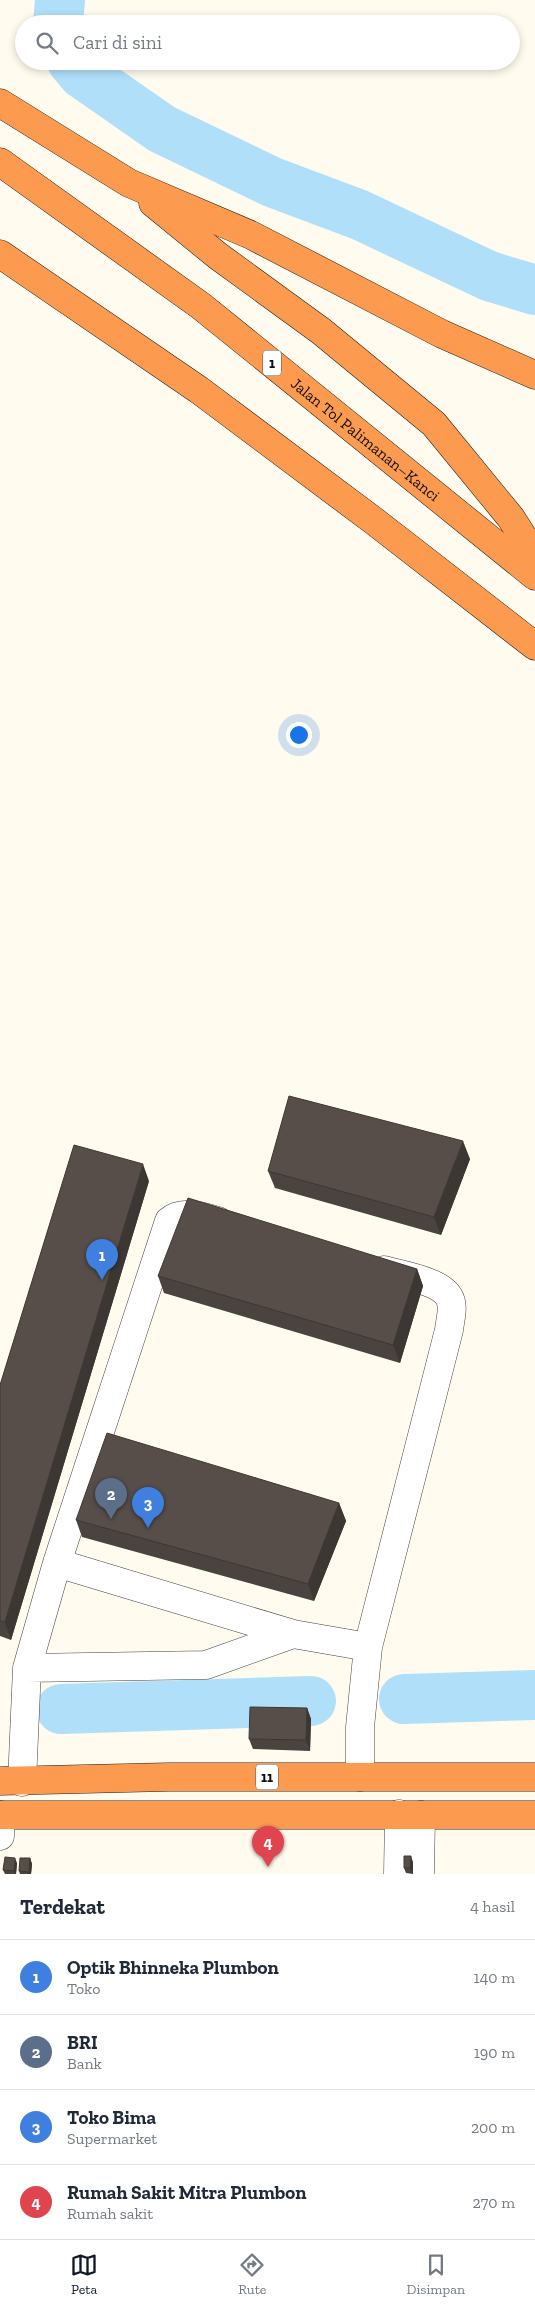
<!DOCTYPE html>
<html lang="id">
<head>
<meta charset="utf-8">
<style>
  body { margin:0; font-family:"Zilla Slab",serif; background:#f6f6f7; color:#1f2937 }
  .you { position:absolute; left:298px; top:734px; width:18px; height:18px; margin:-12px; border:4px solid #fff; border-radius:50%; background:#1a73e8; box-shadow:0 0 0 8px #1a73e833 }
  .badge { display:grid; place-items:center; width:32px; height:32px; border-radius:50%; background:#111827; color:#fff; font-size:16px; font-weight:700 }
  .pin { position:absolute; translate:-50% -41px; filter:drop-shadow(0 1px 2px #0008) }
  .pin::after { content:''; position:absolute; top:26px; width:18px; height:15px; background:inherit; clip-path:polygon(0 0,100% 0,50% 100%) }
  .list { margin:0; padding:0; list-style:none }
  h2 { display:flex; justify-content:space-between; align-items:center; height:65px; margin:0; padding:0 20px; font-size:21px }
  h2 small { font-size:16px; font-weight:400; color:#747a83 }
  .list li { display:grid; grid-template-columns:32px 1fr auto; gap:15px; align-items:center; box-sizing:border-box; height:75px; padding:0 20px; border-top:1px solid #e0e1e3 }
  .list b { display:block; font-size:19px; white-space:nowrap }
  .list p { margin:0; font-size:16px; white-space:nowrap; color:#747a83 }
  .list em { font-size:16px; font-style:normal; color:#747a83 }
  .icon { flex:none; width:28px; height:28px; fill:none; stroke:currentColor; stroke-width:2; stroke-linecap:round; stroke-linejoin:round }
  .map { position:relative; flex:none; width:535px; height:1874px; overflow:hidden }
  .search { position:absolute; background:#fff; box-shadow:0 2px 8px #0003; left:15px; right:15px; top:15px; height:55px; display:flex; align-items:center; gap:12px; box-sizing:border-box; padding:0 18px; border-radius:28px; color:#747a83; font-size:19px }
  .sheet { height:365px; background:#fff }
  nav { display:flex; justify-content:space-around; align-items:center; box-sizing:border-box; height:70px; border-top:1px solid #e0e1e3; background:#fff; font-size:14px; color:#747a83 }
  nav a { display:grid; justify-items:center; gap:2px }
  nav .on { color:#111827 }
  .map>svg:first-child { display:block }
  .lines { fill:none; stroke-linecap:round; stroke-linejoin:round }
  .river { stroke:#b0dffa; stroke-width:50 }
  .minor-casing { stroke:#414141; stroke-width:29 }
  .highway-casing { stroke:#1f1f1f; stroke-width:29 }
  .minor { stroke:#fff; stroke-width:28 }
  .highway { stroke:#fc9b4f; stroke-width:28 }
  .wall { fill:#4b433f }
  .shaded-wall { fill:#3d3733 }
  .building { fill:#574e49; stroke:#3d3733 }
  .labels { text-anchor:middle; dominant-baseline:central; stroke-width:5; stroke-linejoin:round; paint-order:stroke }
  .shield { fill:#fff; stroke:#565656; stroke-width:1 }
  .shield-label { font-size:15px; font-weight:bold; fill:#0e0e0e }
  .street-label { font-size:16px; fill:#0e0e0e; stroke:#fff }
</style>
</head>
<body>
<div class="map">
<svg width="535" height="1874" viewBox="0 0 535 1874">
  <rect width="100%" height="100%" fill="#fffbee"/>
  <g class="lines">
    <path class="river" d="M58 24 60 0
      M72 61 83 74 162 129 272 182 360 215 489 276 535 290
      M404 1699 535 1695
      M61 1709 311 1701"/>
    <defs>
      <path id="minor" d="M57 1563 293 1634 368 1647
        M27 1668 206 1665 293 1634
        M360 1777V1727L368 1647 449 1330C450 1320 454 1308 450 1299 443 1281 401 1275 384 1270
        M22 1782 27 1668 57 1563 169 1221C182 1209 204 1217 218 1221
        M0 1836 1 1815
        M398 1874 399 1814
        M420 1874 421 1815"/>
      <g id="highway">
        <path d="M0 103 129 183 251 235 442 334 535 375"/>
        <path id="s1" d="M0 162 201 306 535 576"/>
        <path d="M153 203 218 256 321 331 434 424 511 518 535 556"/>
        <path d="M0 254 199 390 374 521 535 646"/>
        <path d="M0 1781 169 1777H535"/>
        <path d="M0 1815H535"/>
      </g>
    </defs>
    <use href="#minor" class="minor-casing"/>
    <use href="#highway" class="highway-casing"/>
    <use href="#minor" class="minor"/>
    <use href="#highway" class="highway"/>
  </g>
  <path class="wall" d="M470 1159 441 1235 275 1188 268 1171Z
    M149 1181 11 1640 0 1636V1385Z
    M417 1269 423 1286 400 1363 164 1293 158 1276Z
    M339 1503 346 1521 314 1601 82 1537 76 1520Z
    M307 1708 311 1719 310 1751 253 1749 249 1739Z
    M30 1858 32 1864 31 1874H20L19 1871Z
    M413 1862V1874L406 1873 404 1868Z
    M17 1863 16 1874H5L3 1870Z"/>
  <path class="shaded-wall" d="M463 1141 470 1159 441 1235 434 1217Z
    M143 1164 149 1181 11 1640 5 1622Z
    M417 1269 423 1286 400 1363 393 1345Z
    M339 1503 346 1521 314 1601 308 1584Z
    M307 1708 311 1719 310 1751 306 1740Z
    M411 1856 413 1862V1874L410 1868Z
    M15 1858 17 1863 16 1874H15L14 1871Z
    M30 1858 32 1864 31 1874H29V1872Z"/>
  <path class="building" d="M289 1096 463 1141 434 1217 268 1171Z
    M74 1145 143 1164 5 1622 0 1621V1385Z
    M188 1198 417 1269 393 1345 158 1276Z
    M107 1433 339 1503 308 1584 76 1520Z
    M250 1707 307 1708 306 1740 249 1739Z
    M404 1856H411L410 1868H404Z
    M5 1857 15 1858 14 1871 3 1870Z
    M20 1858H30L29 1872 19 1871Z"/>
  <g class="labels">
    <g class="shield">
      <rect x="263" y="350.5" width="18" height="25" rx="4"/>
      <rect x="256" y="1764.5" width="22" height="25" rx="4"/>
    </g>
    <g class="shield-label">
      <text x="272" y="363">1</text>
      <text x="267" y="1777">11</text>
    </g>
    <g class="street-label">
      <text stroke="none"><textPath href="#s1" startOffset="459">Jalan Tol Palimanan–Kanci</textPath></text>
    </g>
  </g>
</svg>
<div class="you"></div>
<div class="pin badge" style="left:102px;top:1280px;background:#3f7fe0">1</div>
<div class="pin badge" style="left:111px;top:1519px;background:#5c6f8a">2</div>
<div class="pin badge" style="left:148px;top:1528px;background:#3f7fe0">3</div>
<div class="pin badge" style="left:268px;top:1867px;background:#e0444e">4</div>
<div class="search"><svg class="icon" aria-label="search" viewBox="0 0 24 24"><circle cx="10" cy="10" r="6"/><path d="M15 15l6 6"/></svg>Cari di sini</div>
</div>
<section class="sheet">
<h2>Terdekat<small>4 hasil</small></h2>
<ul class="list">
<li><span class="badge" style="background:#3f7fe0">1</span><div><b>Optik Bhinneka Plumbon</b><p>Toko</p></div><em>140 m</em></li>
<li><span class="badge" style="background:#5c6f8a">2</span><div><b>BRI</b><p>Bank</p></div><em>190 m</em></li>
<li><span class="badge" style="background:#3f7fe0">3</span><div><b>Toko Bima</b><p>Supermarket</p></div><em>200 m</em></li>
<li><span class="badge" style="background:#e0444e">4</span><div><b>Rumah Sakit Mitra Plumbon</b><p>Rumah sakit</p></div><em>270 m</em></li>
</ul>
</section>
<nav>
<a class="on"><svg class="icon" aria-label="map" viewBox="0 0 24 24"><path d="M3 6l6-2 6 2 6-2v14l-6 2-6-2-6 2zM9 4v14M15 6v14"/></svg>Peta</a>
<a><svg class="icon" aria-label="directions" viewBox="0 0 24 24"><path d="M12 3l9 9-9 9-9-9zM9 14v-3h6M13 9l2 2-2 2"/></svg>Rute</a>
<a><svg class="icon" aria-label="saved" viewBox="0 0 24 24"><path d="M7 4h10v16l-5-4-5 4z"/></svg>Disimpan</a>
</nav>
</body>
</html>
